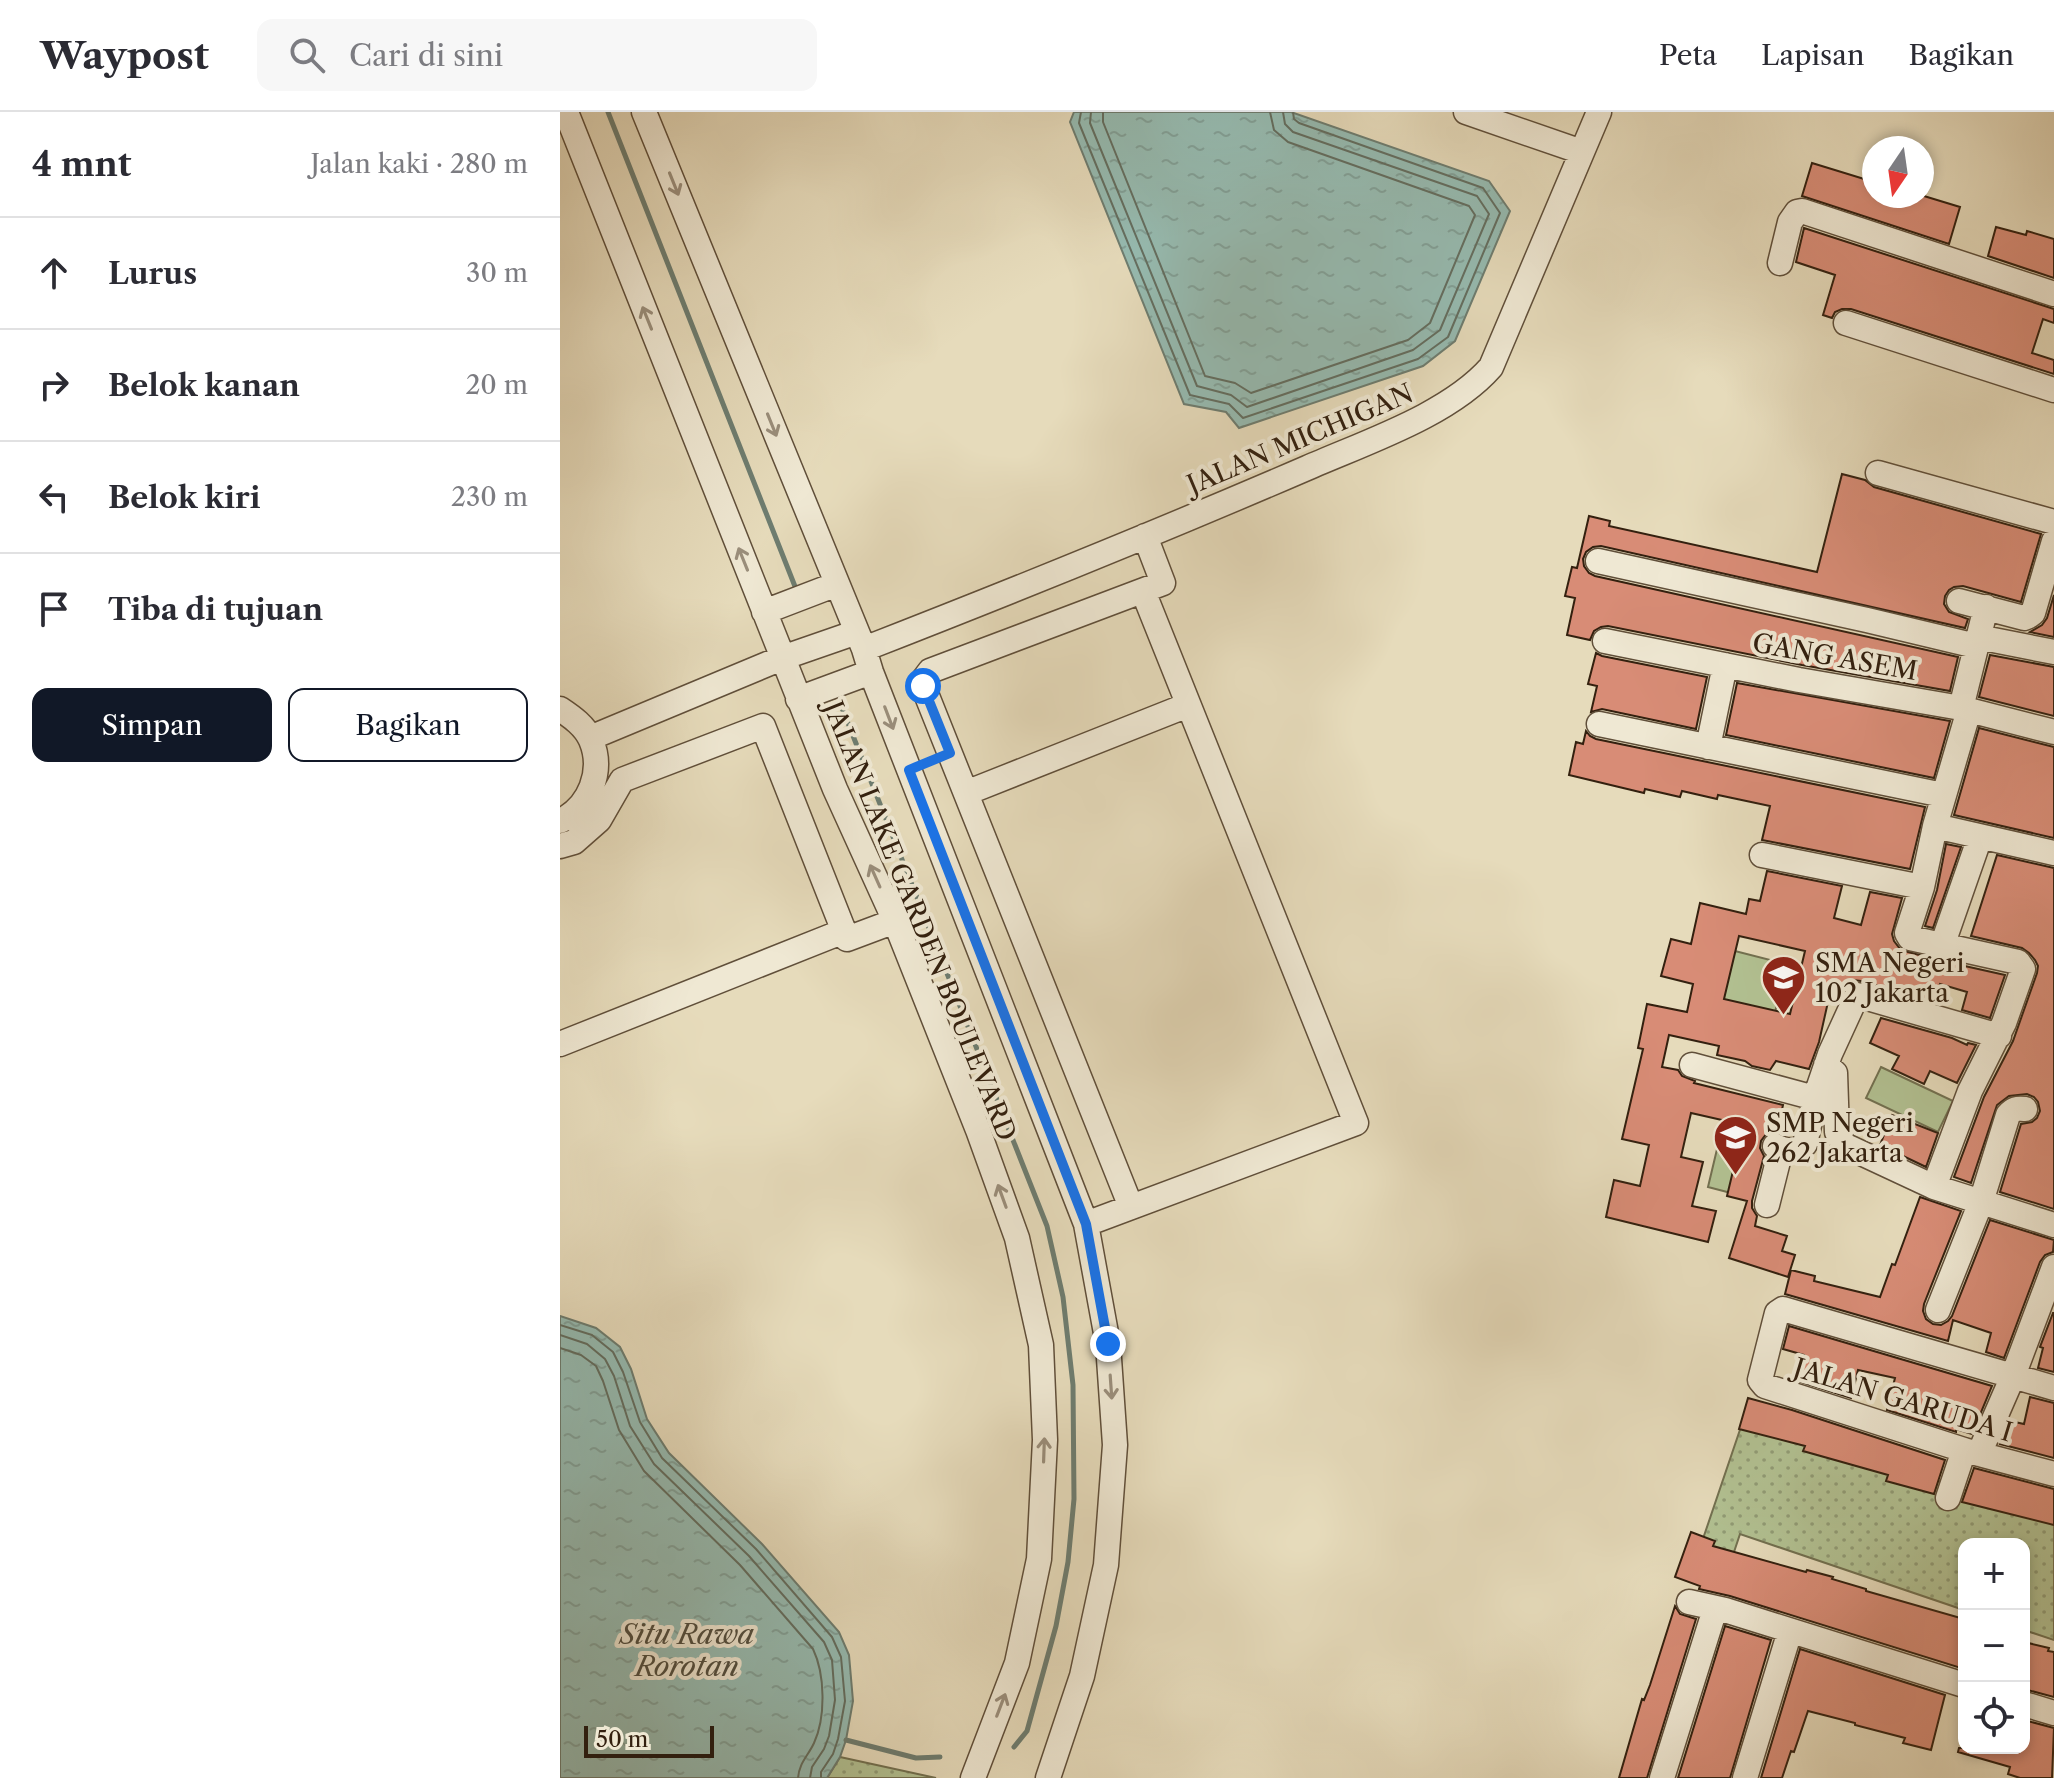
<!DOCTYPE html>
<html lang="id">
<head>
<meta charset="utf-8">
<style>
  body { margin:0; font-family:"Libre Caslon Text",serif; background:#f7f7f7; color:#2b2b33 }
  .controls { position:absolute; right:24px; bottom:24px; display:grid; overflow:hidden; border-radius:16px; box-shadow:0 4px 12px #0003 }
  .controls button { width:72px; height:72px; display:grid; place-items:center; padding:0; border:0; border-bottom:2px solid #e1e1e2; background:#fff; color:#2b2b33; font:40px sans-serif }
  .compass { position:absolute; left:1302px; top:24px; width:72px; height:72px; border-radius:50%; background:#fff; box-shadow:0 4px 12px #0003; rotate:193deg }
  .scale { position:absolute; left:24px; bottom:20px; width:130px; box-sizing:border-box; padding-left:8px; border:4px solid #33200f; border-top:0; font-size:22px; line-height:28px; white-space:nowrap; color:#33200f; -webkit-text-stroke:6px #efe8d3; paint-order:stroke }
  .stop { position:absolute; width:24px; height:24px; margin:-18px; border:6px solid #1a73e8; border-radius:50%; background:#fff }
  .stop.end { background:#1a73e8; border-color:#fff; box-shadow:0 2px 8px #0008 }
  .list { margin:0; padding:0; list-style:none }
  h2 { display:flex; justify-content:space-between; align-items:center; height:104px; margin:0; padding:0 32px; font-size:34px }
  h2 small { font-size:26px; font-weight:400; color:#7c7c81 }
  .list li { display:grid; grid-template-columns:52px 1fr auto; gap:24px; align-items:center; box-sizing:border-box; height:112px; padding:0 32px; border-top:2px solid #e1e1e2 }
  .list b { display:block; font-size:30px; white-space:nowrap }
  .list em { font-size:26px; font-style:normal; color:#7c7c81 }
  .actions { display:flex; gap:16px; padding:24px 32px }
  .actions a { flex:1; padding:18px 0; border:2px solid #111827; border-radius:16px; text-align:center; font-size:28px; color:#111827 }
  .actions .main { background:#111827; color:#fff }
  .icon { flex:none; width:44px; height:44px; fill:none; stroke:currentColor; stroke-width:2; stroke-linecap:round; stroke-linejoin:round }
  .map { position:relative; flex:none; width:1494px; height:1666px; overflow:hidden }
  header { display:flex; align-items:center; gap:48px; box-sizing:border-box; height:112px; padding:0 40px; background:#fff; border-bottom:2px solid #e1e1e2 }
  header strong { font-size:38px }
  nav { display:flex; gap:44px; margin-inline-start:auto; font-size:28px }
  .search { width:560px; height:72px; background:#f7f7f7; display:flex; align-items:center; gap:20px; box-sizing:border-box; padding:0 28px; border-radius:16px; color:#7c7c81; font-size:30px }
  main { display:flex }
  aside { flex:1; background:#fff }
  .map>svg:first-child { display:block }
  .grass { fill:url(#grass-dots); stroke:#727050; stroke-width:2 }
  .garden { fill:#b2c192; stroke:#727050; stroke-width:2 }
  .water { fill:url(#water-ripples); stroke:#6e7d70; stroke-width:2 }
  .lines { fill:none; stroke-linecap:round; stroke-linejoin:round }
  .shore { stroke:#646e60; stroke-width:2 }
  .stream { stroke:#6e7d70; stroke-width:5 }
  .building { fill:#d88c76; stroke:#33200f; stroke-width:2; fill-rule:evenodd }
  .minor-casing { stroke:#604f3a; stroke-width:27 }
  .minor { stroke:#efe8d3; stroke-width:24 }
  .oneway { stroke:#9a8e7b }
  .route { stroke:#1a73e8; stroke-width:10 }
  .labels { text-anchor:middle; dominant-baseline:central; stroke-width:8; stroke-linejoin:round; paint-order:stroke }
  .street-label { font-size:26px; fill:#33200f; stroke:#efe8d3 }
  .poi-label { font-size:26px; fill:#33200f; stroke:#efe8d3; text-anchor:start }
  .water-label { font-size:28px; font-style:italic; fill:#514e40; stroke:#efe8d3 }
</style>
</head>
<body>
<header>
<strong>Waypost</strong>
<div class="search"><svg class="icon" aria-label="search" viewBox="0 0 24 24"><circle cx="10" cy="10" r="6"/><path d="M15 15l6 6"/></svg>Cari di sini</div>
<nav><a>Peta</a><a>Lapisan</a><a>Bagikan</a></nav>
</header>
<main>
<aside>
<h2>4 mnt<small>Jalan kaki · 280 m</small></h2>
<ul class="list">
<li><svg class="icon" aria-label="ahead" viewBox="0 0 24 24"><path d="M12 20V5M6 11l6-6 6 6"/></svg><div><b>Lurus</b></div><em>30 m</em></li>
<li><svg class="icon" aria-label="right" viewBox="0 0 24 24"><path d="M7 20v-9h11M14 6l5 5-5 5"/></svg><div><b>Belok kanan</b></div><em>20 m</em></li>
<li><svg class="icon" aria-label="left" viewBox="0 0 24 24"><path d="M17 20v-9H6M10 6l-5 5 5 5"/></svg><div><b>Belok kiri</b></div><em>230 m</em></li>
<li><svg class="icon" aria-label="arrive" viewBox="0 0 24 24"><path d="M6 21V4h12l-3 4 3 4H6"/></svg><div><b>Tiba di tujuan</b></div></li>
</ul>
<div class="actions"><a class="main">Simpan</a><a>Bagikan</a></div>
</aside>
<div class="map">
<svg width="1494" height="1666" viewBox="0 0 1494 1666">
  <defs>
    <pattern id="grass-dots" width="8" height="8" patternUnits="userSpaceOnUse" patternTransform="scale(2)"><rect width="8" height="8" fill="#b2c192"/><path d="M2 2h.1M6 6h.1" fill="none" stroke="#919c76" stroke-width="1.8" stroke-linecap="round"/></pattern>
    <pattern id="water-ripples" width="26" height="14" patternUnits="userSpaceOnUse" patternTransform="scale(2)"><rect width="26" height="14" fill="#96bbb1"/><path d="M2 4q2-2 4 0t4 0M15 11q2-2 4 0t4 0" fill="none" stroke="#82a097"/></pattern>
  </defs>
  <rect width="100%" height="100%" fill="#e6dbbb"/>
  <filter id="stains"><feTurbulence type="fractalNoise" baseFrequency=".0025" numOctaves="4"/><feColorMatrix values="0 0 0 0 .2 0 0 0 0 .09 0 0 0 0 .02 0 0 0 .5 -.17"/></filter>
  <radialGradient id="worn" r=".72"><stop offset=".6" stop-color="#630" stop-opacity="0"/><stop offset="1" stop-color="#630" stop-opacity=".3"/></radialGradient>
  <path class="grass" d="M1185 1303 1494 1408V1528L1464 1518V1432H1404V1498L1180 1422 1161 1479 1129 1468Z
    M280 1645 376 1666H267Z"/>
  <path class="garden" d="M1171 838 1226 852 1214 905 1158 891Z
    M1321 955 1393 989 1378 1020 1306 986Z
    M1158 1033 1182 1039 1171 1081 1148 1075Z"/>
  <path class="water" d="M514 0H731L929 69 950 99 895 229 863 254 679 316 666 300 624 292 510 10Z
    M0 1204 36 1216 60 1235 71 1257 87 1307 109 1341 202 1432 279 1520 289 1543 293 1589 286 1628 280 1645 267 1666H0Z"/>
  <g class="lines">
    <path class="shore" d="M521 0 519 11 630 283 669 292 683 306 858 247 888 225 940 101 923 76 739 11 734 7 733 0
      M531 0 530 11 637 274 671 283 687 295 853 238 880 218 929 102 917 84 733 20 725 12 723 0
      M543 0V10L645 264 675 271 691 281 848 228 870 211 915 103 909 94 728 30 714 18 710 0
      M0 1213 32 1223 53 1240 63 1260 80 1310 102 1346 196 1437 272 1525 281 1545 285 1589 278 1627 273 1642 261 1660V1666
      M0 1223 27 1232 45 1247 54 1264 70 1314 94 1352 189 1444 264 1530 272 1548 275 1588 269 1624 264 1637 252 1655 250 1666
      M0 1236 21 1243 36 1254 43 1269 59 1318 84 1359 180 1453 253 1537C265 1562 266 1605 254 1631 248 1644 239 1651 238 1666"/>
    <path class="stream" d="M48 0 236 477
      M282 596 487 1114 503 1185 513 1273 514 1387 508 1450 496 1514 467 1619 454 1635
      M286 1628 356 1646 380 1645"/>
  </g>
  <path class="building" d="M1252 51 1314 70V84H1364L1400 95 1389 132 1242 84Z
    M1436 115 1466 123 1467 119 1494 127V166L1428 144Z
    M1244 116 1494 197V211L1483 207 1472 241 1494 248V262L1291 197H1282L1275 200 1272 206 1263 203 1275 163 1236 150Z
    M1282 362 1305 368 1314 375 1481 422 1461 490 1403 474 1394 475 1389 478 1385 484 1384 492 1389 500 1408 507 1405 516 1041 434 1033 435 1026 440 1023 447 1024 454 1029 461 1035 464 1398 545 1390 579 1242 553 1048 514 1041 515 1034 519 1030 528 1007 523 1015 486 1005 484 1012 455 1017 456 1029 404 1050 409 1049 414 1257 460Z
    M1494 483V525L1470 520 1482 513 1487 506Z
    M1036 541 1042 544 1147 565 1136 617 1042 597 1031 600 1037 574 1028 572Z
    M1430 543 1494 555V604L1419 585Z
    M1177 571 1390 609 1374 666 1166 623Z
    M1419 616 1494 635V726L1394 703Z
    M1026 619 1030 624 1036 627 1365 695 1350 757 1202 728 1210 694 1158 683 1157 687 1122 679 1120 685 1085 677 1084 681 1009 663 1016 630 1023 632Z
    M1386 732 1401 735 1373 816 1365 814 1377 778Z
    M1437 743 1494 756V1097L1440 1080 1461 1012 1472 1010 1477 1006 1480 999 1478 990 1474 985 1467 982 1449 984 1437 993 1411 1071 1394 1065 1424 985 1453 929 1477 861 1478 854 1475 848 1469 841 1462 836 1411 824Z
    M1207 759 1282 774 1274 806 1301 813 1310 780 1342 786 1332 822 1334 829 1341 838 1378 848 1445 863 1430 906 1402 898 1407 880 1380 872 1375 890 1301 869 1293 868 1284 876 1272 872 1259 930 1249 957 1216 949 1210 958 1192 954 1185 949 1157 943 1159 934 1109 923 1102 955 1118 958 1122 964 1135 969 1134 971 1223 993 1217 1020 1207 1021 1201 1029 1200 1036 1204 1044 1192 1089V1096L1197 1104 1195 1114 1227 1124 1222 1139 1235 1143 1228 1165 1169 1146 1187 1089 1167 1084 1184 1013 1131 1001 1121 1045 1143 1050 1132 1094 1156 1099 1148 1130 1046 1105 1054 1068 1080 1074 1089 1033 1062 1027 1083 937 1078 936 1087 892 1127 900 1133 872 1101 864 1111 827 1131 832 1140 791 1186 802 1189 787 1200 789ZM1179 824 1245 839 1230 902 1164 887Z
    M1321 906 1392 926 1407 933 1408 931 1416 933 1397 971 1370 959 1364 972 1332 957 1339 944 1310 931Z
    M1332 1003 1378 1021 1366 1055 1320 1033Z
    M1360 1085 1401 1099 1364 1192 1363 1199 1366 1207 1373 1212 1381 1213 1388 1209 1392 1204 1430 1108 1494 1128 1493 1140 1485 1143 1480 1150 1444 1246 1426 1240 1431 1221 1393 1208 1388 1229 1225 1182 1231 1158 1255 1164 1254 1169 1320 1185 1332 1152 1335 1153Z
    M1493 1201H1494V1260L1478 1256 1483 1236 1480 1235Z
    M1229 1214 1432 1274 1412 1322 1396 1317V1320L1327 1298 1335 1266 1298 1258 1291 1286 1238 1269 1244 1243 1223 1237Z
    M1470 1285 1494 1291V1346L1440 1332 1450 1309 1464 1312Z
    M1188 1286 1232 1298 1385 1348 1374 1382 1326 1369 1328 1363 1243 1339 1245 1334 1179 1317Z
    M1414 1356 1494 1377V1413L1402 1390Z
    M1131 1420 1155 1429 1153 1434 1246 1460 1247 1458 1273 1465 1272 1467 1306 1477V1479L1404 1507V1557L1170 1484 1139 1477 1140 1474 1115 1465Z
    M1115 1494 1120 1502 1136 1507 1087 1666H1059L1082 1587 1084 1588 1090 1573Z
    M1165 1514 1211 1528 1170 1666H1118Z
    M1464 1530 1489 1536 1488 1539 1494 1540V1585L1464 1577Z
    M1240 1537 1385 1583 1371 1638 1343 1631 1345 1626 1295 1613V1611L1248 1599 1234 1640 1231 1639 1222 1666H1201Z
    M1464 1608 1494 1616 1492 1666H1460L1448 1662 1450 1655 1398 1640 1399 1636H1464Z"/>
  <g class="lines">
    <defs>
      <path id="minor" d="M6 0 275 677 335 809 418 1018 457 1126 481 1233 485 1328 479 1447 457 1551 413 1666
        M84 0 304 537 311 560 526 1112 548 1232 555 1333 546 1453 522 1564 488 1666
        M906 0 1022 40
        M1220 151 1230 110 1237 100 1242 99 1494 182
        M1286 211 1494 278
        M1318 361 1494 410
        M1038 449 1307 508 1416 534
        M1399 489 1464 506 1469 504 1473 501 1494 429
        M204 500 277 472
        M1418 525 1494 540
        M1045 529 1239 568 1401 596 1494 620
        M304 537C453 479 601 419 747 356 806 330 889 303 931 255L1039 0
        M238 587 311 560
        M1401 596 1426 495
        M0 597C12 605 25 614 31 628 44 659 30 695 0 709
        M1039 612 1383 683
        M30 626 222 546 297 520
        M1148 635 1165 553
        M406 681 628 593
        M1375 714 1494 741
        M0 734 14 730 39 708 62 668 203 614 287 827 335 809
        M1202 743 1362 775
        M1382 834 1420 725
        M0 932 284 819
        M1132 953 1255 986
        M1266 953 1275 961 1277 1020 1284 1033 1374 1075 1494 1113
        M1215 1034C1225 1039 1237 1041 1245 1032L1255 986 1270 942 1297 883 1439 924
        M1374 1075 1410 979 1444 911 1463 857 1458 850 1350 826 1347 821 1362 775 1375 714 1409 598
        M1207 1093 1221 1037
        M571 1095 363 574 364 567 370 559 603 471 585 424
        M526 1112 796 1011 583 479
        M1378 1198 1421 1090 1448 1003C1453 997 1457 996 1465 997
        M1494 1276 1223 1197 1217 1201 1200 1268 1205 1274 1404 1338 1494 1362
        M1419 1342 1453 1264 1494 1155
        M1388 1386 1404 1338
        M1129 1490 1165 1498 1404 1573
        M1464 1592 1494 1601
        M1102 1666 1155 1497
        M1185 1666 1230 1519"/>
    </defs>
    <use href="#minor" class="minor-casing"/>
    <use href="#minor" class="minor"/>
  </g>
  <defs><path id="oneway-shaft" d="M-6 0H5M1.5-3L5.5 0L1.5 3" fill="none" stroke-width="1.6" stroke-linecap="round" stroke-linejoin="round" transform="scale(2)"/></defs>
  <g class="oneway">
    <use href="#oneway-shaft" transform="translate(114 72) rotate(68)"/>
    <use href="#oneway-shaft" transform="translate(87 206) rotate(-112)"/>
    <use href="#oneway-shaft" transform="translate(212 313) rotate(68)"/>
    <use href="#oneway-shaft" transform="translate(183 447) rotate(-112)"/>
    <use href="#oneway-shaft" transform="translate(329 606) rotate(69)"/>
    <use href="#oneway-shaft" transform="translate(315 764) rotate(-114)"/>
    <use href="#oneway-shaft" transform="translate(442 1084) rotate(-110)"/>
    <use href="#oneway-shaft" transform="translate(551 1275) rotate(86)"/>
    <use href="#oneway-shaft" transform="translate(484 1338) rotate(-88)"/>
    <use href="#oneway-shaft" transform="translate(441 1593) rotate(-69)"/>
  </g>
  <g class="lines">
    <path class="route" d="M363 574 390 641 349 658 526 1112 548 1232"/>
  </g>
  <defs>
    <symbol id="school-pin" viewBox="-11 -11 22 30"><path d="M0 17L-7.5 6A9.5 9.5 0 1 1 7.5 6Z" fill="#8f2418" stroke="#efe8d3"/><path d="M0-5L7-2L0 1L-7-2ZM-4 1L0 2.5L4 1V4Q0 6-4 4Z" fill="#fff"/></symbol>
  </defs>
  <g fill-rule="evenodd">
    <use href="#school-pin" x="1198" y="840" width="51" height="69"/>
    <use href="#school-pin" x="1150" y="1000" width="51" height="69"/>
  </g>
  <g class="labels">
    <g class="street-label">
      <text transform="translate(740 327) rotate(-23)">JALAN MICHIGAN</text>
      <text transform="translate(1275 545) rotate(10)">GANG ASEM</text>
      <text transform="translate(360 809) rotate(68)">JALAN LAKE GARDEN BOULEVARD</text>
      <text transform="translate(1343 1288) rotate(17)">JALAN GARUDA I</text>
    </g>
    <g class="poi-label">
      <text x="1255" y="851">SMA Negeri<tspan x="1255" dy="30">102 Jakarta</tspan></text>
      <text x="1206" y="1011">SMP Negeri<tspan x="1206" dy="30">262 Jakarta</tspan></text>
    </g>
    <g class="water-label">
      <text x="127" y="1522">Situ Rawa<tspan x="127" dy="32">Rorotan</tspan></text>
    </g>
  </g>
  <rect width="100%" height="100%" filter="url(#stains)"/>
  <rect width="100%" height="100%" fill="url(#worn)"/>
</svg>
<div class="controls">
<button>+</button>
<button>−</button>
<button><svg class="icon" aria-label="locate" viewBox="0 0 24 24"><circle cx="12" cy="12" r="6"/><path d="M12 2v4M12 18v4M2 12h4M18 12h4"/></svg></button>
</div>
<svg class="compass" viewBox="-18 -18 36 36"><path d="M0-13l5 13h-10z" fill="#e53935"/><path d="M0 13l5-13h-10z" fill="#7c7c81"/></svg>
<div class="scale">50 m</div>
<div class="stop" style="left:363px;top:574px"></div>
<div class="stop end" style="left:548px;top:1232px"></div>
</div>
</main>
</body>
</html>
